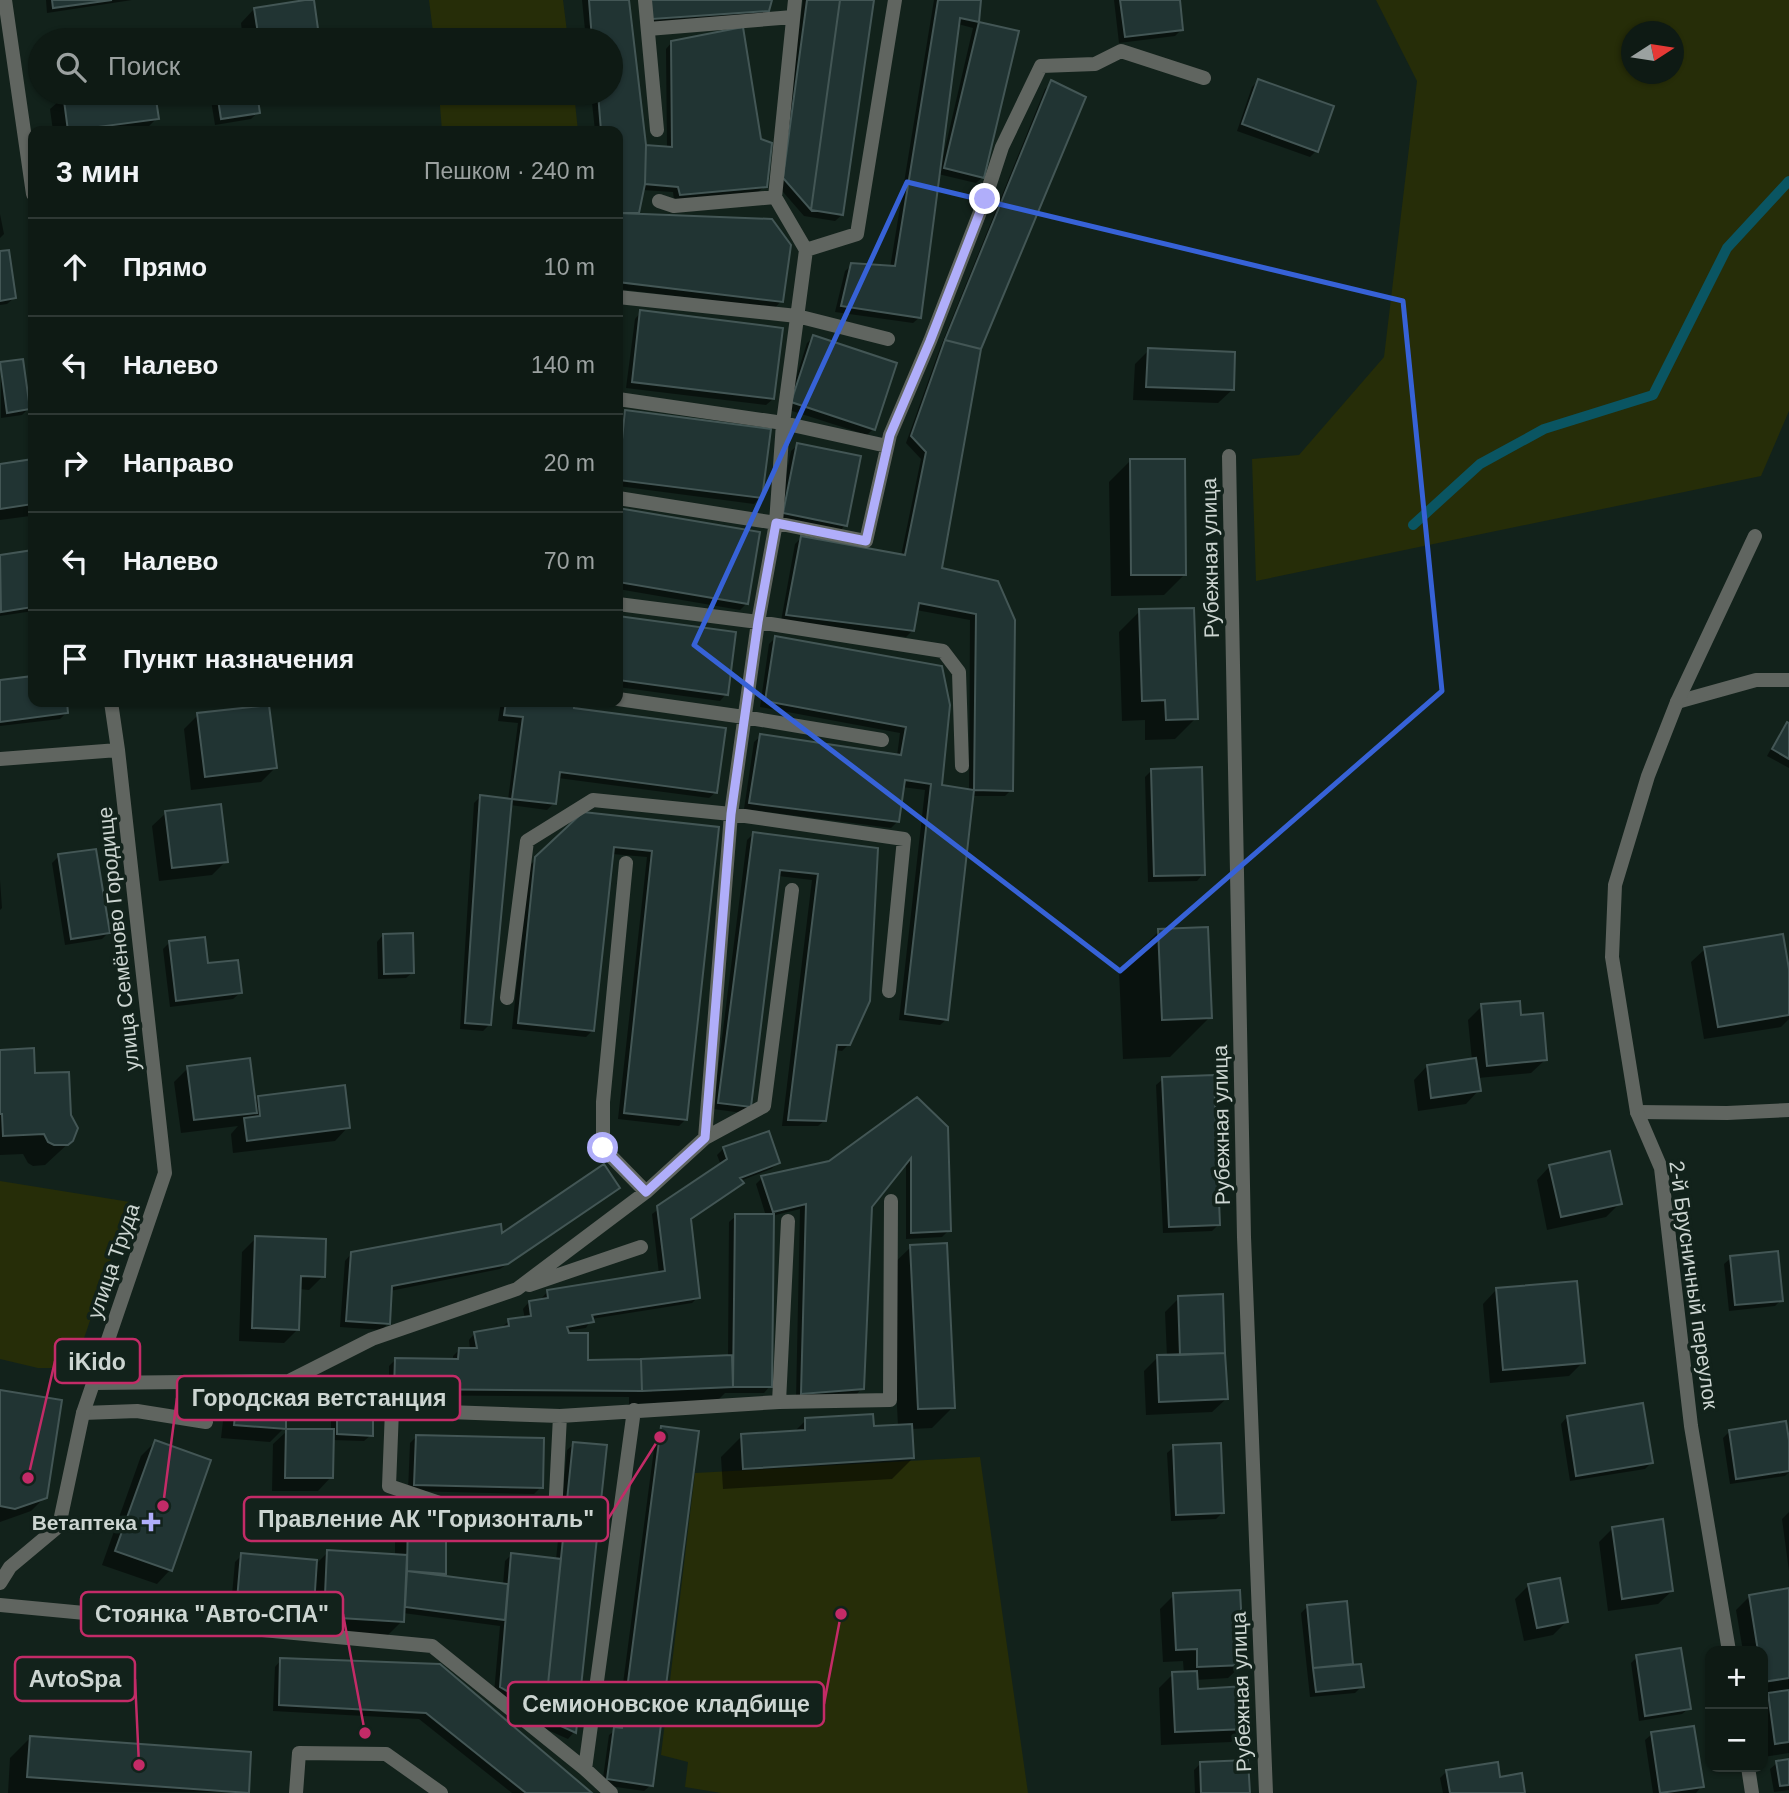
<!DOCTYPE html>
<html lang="ru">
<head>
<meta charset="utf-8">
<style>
  body { margin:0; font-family:Helvetica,sans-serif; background:#1c2722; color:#f1f3f6 }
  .controls { position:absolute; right:21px; bottom:21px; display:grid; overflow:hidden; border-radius:14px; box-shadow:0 2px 5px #0004 }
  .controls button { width:63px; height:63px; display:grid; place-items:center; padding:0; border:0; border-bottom:2px solid #2e3834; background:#0e1a14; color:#f1f3f6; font:35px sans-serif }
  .compass { position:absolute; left:1621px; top:21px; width:63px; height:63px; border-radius:50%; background:#0e1a14; box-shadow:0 2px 5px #0004; rotate:78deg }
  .stop { position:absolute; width:21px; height:21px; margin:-16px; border:5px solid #b0aefa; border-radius:50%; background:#fff }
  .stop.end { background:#b0aefa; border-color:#fff; box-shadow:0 2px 7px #0008 }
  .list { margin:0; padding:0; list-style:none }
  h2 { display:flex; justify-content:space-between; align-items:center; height:91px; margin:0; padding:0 28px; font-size:30px }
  h2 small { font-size:23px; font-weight:400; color:#9ba1a0 }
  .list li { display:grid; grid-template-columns:46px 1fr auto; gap:21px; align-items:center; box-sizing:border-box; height:98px; padding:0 28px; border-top:2px solid #2e3834 }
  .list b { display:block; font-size:26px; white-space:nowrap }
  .list em { font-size:23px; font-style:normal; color:#9ba1a0 }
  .icon { flex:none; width:38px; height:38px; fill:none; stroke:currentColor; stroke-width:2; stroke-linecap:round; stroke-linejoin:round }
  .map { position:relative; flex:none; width:1789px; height:1793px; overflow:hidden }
  .search { position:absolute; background:#0e1a14; box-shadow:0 2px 5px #0004; left:28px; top:28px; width:595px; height:77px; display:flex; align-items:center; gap:18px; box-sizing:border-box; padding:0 24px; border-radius:38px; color:#9ba1a0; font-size:26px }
  .panel { position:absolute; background:#0e1a14; box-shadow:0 2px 5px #0004; left:28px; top:126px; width:595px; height:581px; border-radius:14px }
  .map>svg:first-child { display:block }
  .green { fill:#262d08; fill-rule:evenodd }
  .shadow { fill:#0007; fill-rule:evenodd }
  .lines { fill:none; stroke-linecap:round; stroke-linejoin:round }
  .stream { stroke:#0a5562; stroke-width:10 }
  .building { fill:#213433; stroke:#435655; stroke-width:2 }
  .service { stroke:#606560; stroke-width:14 }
  .minor { stroke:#606560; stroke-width:14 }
  .route { stroke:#b0aefa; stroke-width:9 }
  .marked { fill:none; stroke:#3762d7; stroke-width:5; stroke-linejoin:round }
  .poi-dot { fill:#b0aefa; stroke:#12221b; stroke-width:2.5 }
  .labels { text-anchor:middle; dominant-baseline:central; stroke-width:7; stroke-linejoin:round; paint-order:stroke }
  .street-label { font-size:21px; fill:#ccd5d1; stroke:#12221b }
  .poi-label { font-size:21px; font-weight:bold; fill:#ccd5d1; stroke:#12221b; text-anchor:end }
  .leader { fill:none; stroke:#c32b67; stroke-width:2.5 }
  .callout-dot { fill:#c32b67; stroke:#12221b; stroke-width:2.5 }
  .callout { fill:#12221b; stroke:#c32b67; stroke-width:2.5 }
  .callout-label { font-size:23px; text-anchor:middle; font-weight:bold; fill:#ccd5d1 }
</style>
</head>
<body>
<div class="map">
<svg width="1789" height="1793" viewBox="0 0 1789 1793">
  <rect width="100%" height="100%" fill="#12221b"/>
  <path class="green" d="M429 0H563L568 40H434Z
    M1376 0H1789V411L1761 476 1256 581 1252 459 1299 455 1384 357 1417 81ZM1632 32H1674V74H1632Z
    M439 93H574L578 131H442Z
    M0 1181 130 1202 74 1368H38L0 1359Z
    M980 1457 1028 1793H721L685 1787 688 1762 661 1755 695 1473Z"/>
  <path class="shadow" d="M46 0H132L47 13Z
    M582 0H628L645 147 667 148 666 49 672 42 759 141 765 186 758 192 674 200 673 192 642 190 637 215 781 301 775 308 618 289V131H595L591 93H611V40H586Z
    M644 0H770L767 10 761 17 646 25Z
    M803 0H872L842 215 835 221 804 216 777 185Z
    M934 0H979L977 23 1017 32 983 177 976 183 938 174 920 317 913 323 835 312 845 271 852 265 890 268ZM958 24 973 28 943 157H940Z
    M1114 0H1178L1181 30 1175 36 1119 43Z
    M254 9 317 35 312 40H243L241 23Z
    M1258 81 1316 151 1310 157 1237 131 1252 87Z
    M1052 82 979 349 940 570 996 582 1011 790 1005 796H972L947 1019 940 1025 899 1020 925 790 902 787 897 822 891 828 744 809 754 742 761 736 897 756 900 733 760 707 769 644 775 638 940 667V787L969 791 970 620 916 610 912 631 906 637 781 621 795 544 801 538 901 556 921 459 906 443 940 348 1045 89Z
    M56 93H153L157 118 144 131H53L50 109 58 102Z
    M217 93H255L258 112 251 119 215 125 211 100Z
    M0 214 4 234 0 238Z
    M0 253 14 298 7 304 0 305Z
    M641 312 773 399 766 405 626 388 635 319Z
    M814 337 873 429 867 435 786 409 807 343Z
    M1149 350 1232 390 1218 403 1133 400 1135 364Z
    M1 363 28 409 22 415 1 418Z
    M626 412 760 497 754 504 618 486V434L620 419Z
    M798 445 845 525 839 532 777 519 791 451Z
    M33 461V513L30 516 0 520V466Z
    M1130 461 1185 574 1164 595 1111 596 1109 482Z
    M618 509 758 534 746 604 740 610 618 589Z
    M33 552V611L0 616V557Z
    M1140 611 1196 718 1175 739 1145 740V720L1122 721 1119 632Z
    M618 618 734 634 726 694 720 701 618 687Z
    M33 678V702H65L66 713 60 719 0 726V682Z
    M501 702H573L572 709 716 792 709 798 558 778 554 803 547 810 510 805 490 1024 483 1031 460 1029 474 803 481 796 508 800 518 723 498 721Z
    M198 715 275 768 261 782 191 790 184 729Z
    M1787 724 1789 725V768L1767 756 1781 731Z
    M1152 770 1203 874 1197 881 1148 882 1145 777Z
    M166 813 226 861 212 875 159 881 152 826Z
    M584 814 717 829 685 1120 679 1126 618 1119 647 857 612 854 593 1030 586 1037 512 1029 529 866Z
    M753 834 876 850 849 1044 842 1051 835 1050 825 1120 818 1126H782L812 880 778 876 749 1106 743 1113 713 1109 747 840Z
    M59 856 108 933 102 939 65 945 52 863Z
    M0 880 2 908 0 910Z
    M1159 931 1210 1017 1170 1057 1123 1059 1119 971Z
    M383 935 413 972 406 978 378 979 377 942Z
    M169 943 206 965 240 993 233 999 170 1007 163 949Z
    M1705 949 1789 979V1019L1781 1027 1704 1039 1691 962Z
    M1482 1006 1520 1017 1545 1060 1531 1073 1478 1078 1479 1090 1466 1104 1418 1111 1414 1080 1427 1066 1472 1060 1468 1020Z
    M0 1051 33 1075 72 1140 45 1165 33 1166 28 1163 23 1154 0 1155Z
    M188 1068 254 1102 258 1097 348 1127 335 1141 233 1153 231 1134 238 1126 181 1133 174 1082Z
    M1163 1079 1219 1224 1212 1231 1163 1233 1156 1085Z
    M917 1099 949 1230 942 1237 906 1239V1163L870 1206 862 1388 856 1395 796 1400 800 1209 772 1216 770 1386 764 1393H725L718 1400 629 1404V1397L389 1395V1366L395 1360H453V1356L459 1350H470L469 1340 475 1333 502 1327 509 1321 525 1319 523 1309 529 1302 542 1300V1298L548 1291 659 1274 652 1214 721 1165 717 1155 723 1149 768 1133 778 1163 771 1169 740 1181 741 1183 735 1189 689 1220 698 1297 692 1303 591 1319 586 1328 566 1331 586 1361 728 1356 729 1222 736 1216H766L756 1184 762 1178 830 1162Z
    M1550 1166 1620 1203 1606 1217 1547 1230 1537 1180Z
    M618 1188 500 1269 390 1291 388 1323 382 1330 340 1327 345 1261 351 1254 501 1236Z
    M256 1238 323 1276 309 1290 299 1289 298 1329 284 1343 239 1341 242 1252Z
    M911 1247 953 1407 932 1428 911 1429 913 1458 892 1479 723 1489 721 1457 742 1436 793 1433 806 1420 872 1428 898 1426 890 1267Z
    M1731 1258 1781 1300 1775 1306 1729 1311 1724 1264Z
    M1496 1290 1583 1362 1569 1376 1490 1383 1483 1304Z
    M1179 1298 1226 1399 1212 1412 1146 1415 1144 1371 1158 1357H1167L1165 1312Z
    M0 1392 45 1497 31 1511 0 1522Z
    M238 1399 284 1428 270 1442 221 1438 224 1413Z
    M338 1414 371 1435 364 1441 332 1440 331 1477 318 1491H272L273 1444 287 1431H331V1420Z
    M1567 1417 1651 1463 1645 1469 1570 1481 1561 1424Z
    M662 1428 651 1785 644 1791 602 1785 609 1735 617 1729 656 1434Z
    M1729 1432 1789 1451V1472L1785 1476 1730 1484 1723 1438Z
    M416 1437 541 1487 534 1494 408 1491 410 1443Z
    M155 1442 170 1570 157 1584 102 1565 141 1456Z
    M574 1444 605 1447 574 1732 568 1739 543 1728 539 1719 494 1693 500 1626 403 1613 402 1621 381 1642 303 1638 305 1612 231 1606 235 1562 242 1555 315 1565 328 1552 395 1556V1532L409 1518 445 1574 441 1577 503 1585 505 1561 511 1555 556 1560 567 1450Z
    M1174 1447 1223 1512 1216 1519 1171 1521 1167 1453Z
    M1789 1512V1571L1782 1519Z
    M1613 1528 1672 1591 1658 1604 1608 1611 1599 1542Z
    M1529 1585 1566 1622 1553 1635 1524 1641 1515 1599Z
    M1789 1590V1753L1763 1757V1701L1772 1691 1763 1693V1651H1743L1736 1610 1750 1596Z
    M1174 1595 1242 1665 1228 1678 1195 1680 1196 1691 1245 1728 1231 1742 1161 1745 1159 1688 1173 1674H1184L1183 1661 1163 1662 1160 1609Z
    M1345 1602 1351 1666 1362 1686 1355 1693 1310 1697 1301 1613 1308 1606Z
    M1637 1657 1689 1708 1682 1714 1639 1721 1631 1663Z
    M281 1660 439 1666 589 1793H512L419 1719 273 1711 275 1667Z
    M1652 1734 1702 1786 1696 1793H1653L1645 1740Z
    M30 1738 247 1792 8 1793 10 1758Z
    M1789 1761V1790L1774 1792 1770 1769 1777 1763Z
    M1200 1764 1248 1793H1195L1194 1770Z
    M1447 1771 1499 1779 1523 1793H1443L1440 1778Z"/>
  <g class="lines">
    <path class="stream" d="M1413 525 1480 464 1544 429 1653 395 1727 248 1789 181"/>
  </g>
  <path class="building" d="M52 0H112L53 8Z
    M305 0H314L319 36 289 40H259L254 8Z
    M589 0H629L646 145 645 184 639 213H618V131H601L598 93H611V40H592Z
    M650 0H772L769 11 652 19Z
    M807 0H840L811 210 783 178Z
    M840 0H874L843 215 811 210Z
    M938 0H981L979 22 960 18 921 318 841 306 851 263 895 266Z
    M1120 0H1180L1183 30 1125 37Z
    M979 22 1019 31 984 178 944 168Z
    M743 27 761 139 772 143 767 187 680 195 678 187 645 184 646 145 672 147 671 41Z
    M1258 79 1334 106 1318 152 1242 124Z
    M1051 80 1086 97 981 349 945 340Z
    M63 93H155L159 119 68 131Z
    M217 93H257L260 113 221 119Z
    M618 213 772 219 791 245 783 302 618 282Z
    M9 250 16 298 0 301V251Z
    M640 310 783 328 774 399 632 382Z
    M813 335 897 363 875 430 791 402Z
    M945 340 981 349 942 568 998 581 1015 620 1013 791 974 790 976 614 919 603 914 631 786 615 801 536 905 555 926 452 911 436Z
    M1148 348 1235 352 1234 390 1146 387Z
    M23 359 30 409 7 413 0 362Z
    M625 410 771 429 762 498 618 480Z
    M797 443 861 456 847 526 783 513Z
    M33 459V504L0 509V464Z
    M1130 459H1185L1186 575H1131Z
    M618 508 760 532 748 604 618 582Z
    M33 550V607L1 612 0 555Z
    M1194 608 1198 719 1166 720 1165 700 1142 701 1139 609Z
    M618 616 736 632 728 695 618 680Z
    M775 636 942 666 950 705 942 785 974 790 948 1020 905 1014 931 784 905 780 899 822 749 803 760 734 901 755 906 727 765 701Z
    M33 676V702H67L68 713 0 722V680Z
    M506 702H574V708L726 728 717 793 560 772 556 804 512 799 523 717 504 715Z
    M269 705 277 768 205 777 197 713Z
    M1787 722 1789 723V759L1772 749Z
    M1202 767 1205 875 1154 876 1151 769Z
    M480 795 512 799 491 1025 465 1023Z
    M221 804 228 862 172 868 165 811Z
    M583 812 719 827 687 1120 624 1113 652 851 614 847 594 1031 518 1023 535 857Z
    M753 832 878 848 870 1001 850 1045H837L826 1121 788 1120 818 874 780 870 751 1107 718 1103Z
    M96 849 110 933 71 939 58 854Z
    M1208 927 1212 1018 1162 1020 1158 929Z
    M413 933 414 973 384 974 383 934Z
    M1783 934 1789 969V1015L1718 1027 1704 947Z
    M205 937 208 963 238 960 242 993 176 1001 169 941Z
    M1520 1001 1521 1015 1543 1013 1547 1060 1487 1066 1481 1004Z
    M34 1048 35 1073 69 1072 71 1115 78 1128 73 1141 68 1145H54L48 1142 44 1134 3 1136 2 1114H0V1050Z
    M250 1058 257 1113 194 1120 187 1066Z
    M1476 1058 1481 1091 1431 1098 1427 1065Z
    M1214 1075 1220 1225 1169 1227 1162 1077Z
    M345 1085 350 1128 247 1141 244 1118 260 1116 258 1096Z
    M917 1097 948 1127 951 1231 911 1233V1158L872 1207 864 1389 801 1394 806 1204 773 1212 761 1176 829 1161Z
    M769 1131 780 1163 740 1178 744 1183 691 1219 700 1298 592 1315 594 1322 567 1327 569 1333H588V1360L641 1359 642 1391 394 1389 395 1358 458 1359 459 1348H477L474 1332 509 1326 508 1319 531 1316 529 1301 548 1298 547 1290 665 1271 657 1206 727 1159 723 1147Z
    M1610 1151 1622 1204 1561 1217 1549 1165Z
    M604 1164 620 1188 508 1264 392 1286 390 1324 346 1321 351 1252 501 1224 502 1233Z
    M735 1214H774L772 1387H733Z
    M255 1236 326 1239 325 1277 301 1276 299 1330 252 1328Z
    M947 1243 955 1408 918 1409 910 1245Z
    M1778 1251 1783 1301 1735 1305 1730 1256Z
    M1577 1281 1585 1363 1503 1370 1496 1288Z
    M1223 1294 1225 1353 1180 1355 1178 1296Z
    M1225 1353 1228 1399 1159 1402 1157 1355Z
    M732 1355 733 1387 642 1391 641 1359Z
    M0 1390 62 1400 47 1498 15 1509 0 1506Z
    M237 1397 286 1401V1429L234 1425Z
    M1643 1403 1653 1463 1576 1476 1567 1416Z
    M337 1412 373 1413V1436L337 1434Z
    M873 1414 874 1426 912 1424 914 1458 743 1469 741 1434 805 1430V1418Z
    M1786 1421 1789 1440V1471L1736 1479 1729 1430Z
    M661 1426 699 1431 653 1786 607 1779 614 1727 622 1728Z
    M286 1429H334L333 1478H285Z
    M416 1435 544 1438 543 1488 414 1485Z
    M155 1440 211 1460 172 1571 115 1551Z
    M573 1442 607 1445 576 1733 550 1721 545 1713Z
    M1221 1443 1224 1513 1176 1515 1173 1445Z
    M408 1516 446 1530V1574L407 1571Z
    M1663 1519 1673 1591 1622 1599 1612 1527Z
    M327 1550 407 1555 404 1622 324 1617Z
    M241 1553 317 1560 314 1606 237 1600Z
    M511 1553 561 1559 545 1713 500 1687Z
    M407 1571 508 1584 505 1620 405 1607Z
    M1560 1578 1568 1622 1537 1628 1528 1584Z
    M1789 1588V1678L1763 1682V1651H1758L1749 1595Z
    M1240 1590 1244 1665 1197 1667V1649L1176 1650 1173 1593Z
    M1347 1601 1353 1664 1313 1668 1307 1605Z
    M1681 1648 1691 1709 1645 1716 1636 1655Z
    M280 1658 440 1664 592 1793H526L426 1713 279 1705Z
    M1361 1664 1364 1687 1316 1692 1313 1668Z
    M1197 1671 1198 1689 1245 1686 1247 1729 1175 1732 1172 1672Z
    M1789 1690V1742L1775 1744 1768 1693Z
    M1694 1726 1704 1787 1660 1793 1651 1732Z
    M30 1736 251 1752 249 1793 27 1777Z
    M1789 1759V1785L1780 1786 1776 1761Z
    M1248 1760 1250 1793H1201L1200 1762Z
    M1498 1762 1500 1777 1522 1773 1525 1793H1450L1446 1770Z"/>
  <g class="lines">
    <path class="service" d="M645 0 657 130
      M795 0 775 197 806 250
      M648 29 793 17
      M659 201 674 206 775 197
      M618 297 797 316 888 339
      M618 399 783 423 887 446
      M618 498 776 523 866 541 890 435 930 341 985 199 1002 147 1041 66 1095 64 1121 51 1204 78
      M618 604 758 622 943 651 959 672 962 766
      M618 699 744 717 882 740
      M1677 702 1756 680H1789
      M626 863 603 1102V1148L646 1192
      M507 998 527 841 593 800 731 814 904 839 889 991
      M1637 1112 1727 1113 1789 1110
      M705 1138 764 1106 792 890
      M529 1285 641 1247
      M289 1381 372 1339 517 1289 646 1192 705 1138 731 814 758 622 776 523 783 423 806 250 857 234 895 0
      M93 1383 289 1381 392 1410 560 1416 779 1402 890 1400 891 1201
      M779 1402 788 1221
      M392 1410 389 1486 460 1510 555 1514 560 1416
      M83 1413 137 1411 206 1422
      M0 1605 432 1646 585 1769
      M296 1793 299 1753 386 1754 441 1793
      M611 1793 585 1769 634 1410"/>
    <path class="minor" d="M5 0 33 194
      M1229 456 1244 1237 1266 1793
      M0 759 118 750
      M0 1583 10 1567 59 1526 83 1413 165 1173 118 750 111 702
      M1729 1651 1691 1426 1661 1168 1637 1112 1612 957 1615 885 1648 776 1677 702 1755 536
      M1748 1767 1752 1793"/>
  </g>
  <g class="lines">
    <path class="route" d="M603 1148 646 1192 705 1138 731 814 758 622 776 523 866 541 890 435 930 341 985 199"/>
  </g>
  <path class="marked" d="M907 182 1403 301 1442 691 1120 971 694 645Z"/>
  <path class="poi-dot" d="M147.5 1511.5h7v7h7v7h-7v7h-7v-7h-7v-7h7z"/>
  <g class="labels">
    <g class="street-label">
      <text transform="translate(1210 558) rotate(-91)">Рубежная улица</text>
      <text transform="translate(118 939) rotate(-96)">улица Семёново Городище</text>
      <text transform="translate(1221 1125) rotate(-91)">Рубежная улица</text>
      <text transform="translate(113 1261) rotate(-71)">улица Труда</text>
      <text transform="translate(1694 1285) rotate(82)">2-й Брусничный переулок</text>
      <text transform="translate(1241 1692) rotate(-92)">Рубежная улица</text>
    </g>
    <g class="poi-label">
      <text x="137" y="1522">Ветаптека</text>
    </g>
  </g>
  <path class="leader" d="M28 1478L55 1361M163 1506L177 1398M660 1437L608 1519M365 1733L343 1614M139 1765L135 1679M841 1614L824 1704"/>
  <g class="callout-dot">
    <circle cx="28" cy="1478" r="7"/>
    <circle cx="163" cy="1506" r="7"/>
    <circle cx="660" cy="1437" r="7"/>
    <circle cx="365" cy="1733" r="7"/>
    <circle cx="139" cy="1765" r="7"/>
    <circle cx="841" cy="1614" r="7"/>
  </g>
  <g class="callout">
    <rect x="55" y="1339" width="85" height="44" rx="7"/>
    <rect x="177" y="1376" width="283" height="44" rx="7"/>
    <rect x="244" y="1497" width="364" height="44" rx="7"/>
    <rect x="81" y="1592" width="262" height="44" rx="7"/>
    <rect x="15" y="1657" width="120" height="44" rx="7"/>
    <rect x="508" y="1682" width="316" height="44" rx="7"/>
  </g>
  <g class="callout-label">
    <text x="97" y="1370">iKido</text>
    <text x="319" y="1406">Городская ветстанция</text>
    <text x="426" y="1527">Правление АК "Горизонталь"</text>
    <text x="212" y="1622">Стоянка "Авто-СПА"</text>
    <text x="75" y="1687">AvtoSpa</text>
    <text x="666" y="1712">Семионовское кладбище</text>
  </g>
</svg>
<div class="controls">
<button>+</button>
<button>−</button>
</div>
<svg class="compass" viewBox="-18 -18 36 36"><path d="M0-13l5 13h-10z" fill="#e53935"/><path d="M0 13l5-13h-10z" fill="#9ba1a0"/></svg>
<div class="stop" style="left:603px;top:1148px"></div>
<div class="stop end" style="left:985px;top:199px"></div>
<div class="search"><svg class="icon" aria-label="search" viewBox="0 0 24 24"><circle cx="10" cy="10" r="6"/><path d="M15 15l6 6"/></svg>Поиск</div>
<section class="panel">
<h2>3 мин<small>Пешком · 240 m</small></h2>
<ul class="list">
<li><svg class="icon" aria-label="ahead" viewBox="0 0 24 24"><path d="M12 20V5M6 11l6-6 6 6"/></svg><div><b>Прямо</b></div><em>10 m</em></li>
<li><svg class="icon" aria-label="left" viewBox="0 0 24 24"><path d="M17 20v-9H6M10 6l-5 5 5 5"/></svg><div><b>Налево</b></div><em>140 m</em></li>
<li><svg class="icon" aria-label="right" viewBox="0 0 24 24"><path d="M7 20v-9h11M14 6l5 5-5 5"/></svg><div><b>Направо</b></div><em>20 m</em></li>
<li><svg class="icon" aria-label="left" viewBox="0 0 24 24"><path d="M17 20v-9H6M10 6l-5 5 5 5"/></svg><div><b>Налево</b></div><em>70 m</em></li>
<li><svg class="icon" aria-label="arrive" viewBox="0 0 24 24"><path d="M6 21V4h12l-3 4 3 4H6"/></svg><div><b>Пункт назначения</b></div></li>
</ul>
</section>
</div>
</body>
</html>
